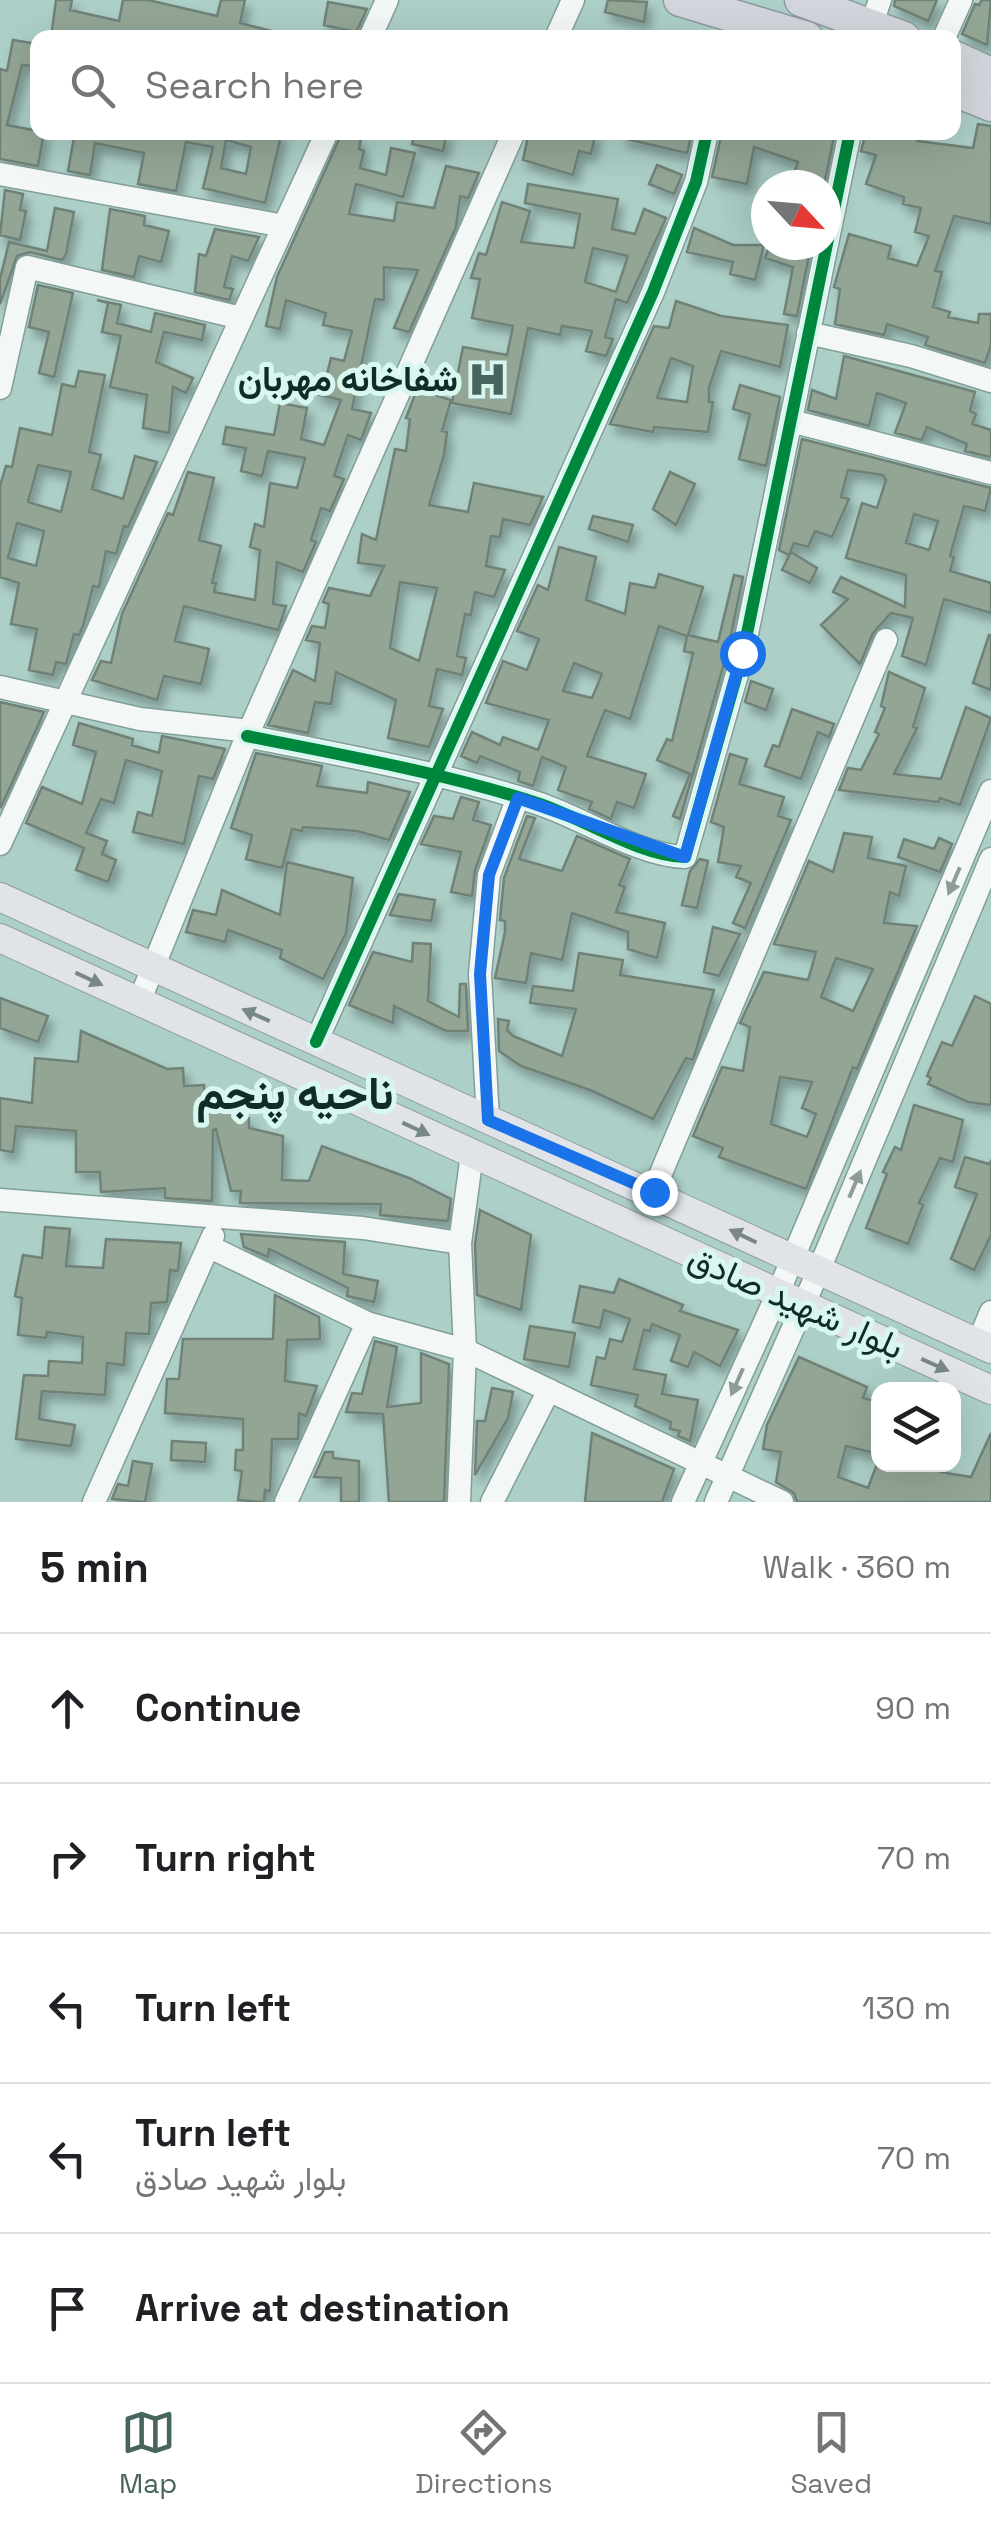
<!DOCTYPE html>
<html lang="en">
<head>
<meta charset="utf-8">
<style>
  body { margin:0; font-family:"Space Grotesk",Vazirmatn,sans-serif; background:#f6f6f6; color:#202124 }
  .controls { position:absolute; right:30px; bottom:30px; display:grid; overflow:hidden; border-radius:20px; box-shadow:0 10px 40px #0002 }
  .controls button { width:90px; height:90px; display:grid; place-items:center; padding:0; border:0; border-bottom:2px solid #e0e0e0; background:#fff; color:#202124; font:50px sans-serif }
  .compass { position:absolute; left:751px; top:170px; width:90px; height:90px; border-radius:50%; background:#fff; box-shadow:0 10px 40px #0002; rotate:116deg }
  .stop { position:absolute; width:30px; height:30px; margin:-22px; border:8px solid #1a73e8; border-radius:50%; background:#fff }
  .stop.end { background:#1a73e8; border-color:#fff; box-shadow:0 2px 10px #0008 }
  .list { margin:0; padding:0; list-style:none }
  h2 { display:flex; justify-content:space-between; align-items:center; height:130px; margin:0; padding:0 40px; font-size:42px }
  h2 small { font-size:32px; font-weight:400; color:#757577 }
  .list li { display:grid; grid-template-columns:65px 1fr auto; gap:30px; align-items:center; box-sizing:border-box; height:150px; padding:0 40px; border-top:2px solid #e0e0e0 }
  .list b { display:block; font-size:38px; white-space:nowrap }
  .list p { margin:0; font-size:32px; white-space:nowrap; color:#757577 }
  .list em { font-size:32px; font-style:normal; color:#757577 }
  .icon { flex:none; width:55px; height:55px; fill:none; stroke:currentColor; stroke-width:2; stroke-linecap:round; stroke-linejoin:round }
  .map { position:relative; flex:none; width:991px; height:1502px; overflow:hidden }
  .search { position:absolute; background:#fff; box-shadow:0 10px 40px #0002; left:30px; right:30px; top:30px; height:110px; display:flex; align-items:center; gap:25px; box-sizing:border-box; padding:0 35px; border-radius:20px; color:#757577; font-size:38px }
  .sheet { height:880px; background:#fff }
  nav { display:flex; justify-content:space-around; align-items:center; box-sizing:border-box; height:140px; border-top:2px solid #e0e0e0; background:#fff; font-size:28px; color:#757577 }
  nav a { display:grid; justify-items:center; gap:5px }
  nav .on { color:#47645f }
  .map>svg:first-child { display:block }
  .building { fill:#93a696; stroke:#708277; stroke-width:2.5; fill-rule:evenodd; filter:url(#shadow) }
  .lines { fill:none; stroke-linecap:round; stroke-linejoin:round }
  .minor-casing { stroke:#829e98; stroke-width:25 }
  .major-casing { stroke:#8e9ca1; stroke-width:30 }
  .highway-casing { stroke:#8e9ca1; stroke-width:35 }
  .minor { stroke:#f3f8f7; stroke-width:22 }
  .major { stroke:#e0e3e7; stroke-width:28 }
  .highway { stroke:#d3d5dc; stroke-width:32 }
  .cycleway-casing { stroke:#d8f7f1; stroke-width:19 }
  .cycleway { stroke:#00873e; stroke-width:12 }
  .oneway { fill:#8d9c99 }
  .oneway2 { fill:#788787 }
  .route { stroke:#1a73e8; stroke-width:12 }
  .labels { text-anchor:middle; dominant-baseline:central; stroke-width:10; stroke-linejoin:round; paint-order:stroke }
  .poi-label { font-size:35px; font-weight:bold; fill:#112b27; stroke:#d8f7f1; text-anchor:end }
  .street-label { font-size:35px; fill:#112b27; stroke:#d8f7f1 }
  .district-label { font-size:45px; font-weight:bold; fill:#112b27; stroke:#d8f7f1 }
</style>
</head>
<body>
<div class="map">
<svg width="991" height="1502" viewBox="0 0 991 1502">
  <defs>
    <filter id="shadow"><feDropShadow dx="5" dy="8" stdDeviation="5" flood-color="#0004"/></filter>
  </defs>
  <rect width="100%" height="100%" fill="#accfc8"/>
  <path class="building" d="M56 0H72L70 10 119 21 123 0H148L217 16 221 0H245L240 23 279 33 278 38H51Z
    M608 0 647 2 644 22 605 12Z
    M895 0H937L928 21 894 6Z
    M982 0H991L987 45 962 34 975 4 979 5Z
    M328 2 367 9 356 32 324 25Z
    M13 40 38 44V67L22 65 7 125 44 132 38 166 0 159V69L7 71Z
    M978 124 991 126V224L954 216 935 271 942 272 933 307 950 312 948 317 978 323 979 314H991V345L985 363 925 345 928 337 887 324 884 335 835 324 840 289 834 287 849 234 891 246 888 258 917 266 929 236 915 232 921 208 903 204 904 197 866 184 876 155 861 151 866 132H919L917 141 973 148Z
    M75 132H282L265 203 203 188 213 147 186 142 176 191 138 184 144 153 95 143 90 175 68 171ZM226 140 251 147 246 174 221 168Z
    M415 132H447L443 151 412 144Z
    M596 132 591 154 579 151 573 175 523 160 529 132Z
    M623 132H692L687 153 622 138Z
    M722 132H835L824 185H797L792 179 798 162 754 147 747 184 712 177Z
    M341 135 361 139 359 149 364 151 360 168 386 175 391 148 415 153 403 197 356 184 349 214 394 221 397 202 434 208 446 166 479 173 468 198 460 196 456 227 409 332 394 328 418 270 384 267V300L375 299 352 409 371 413 361 440 348 435 334 476 344 479 330 511 321 508 311 540 316 542 303 572 277 562 273 604 286 606 278 630 184 606 175 641 209 649 201 684 164 676 157 700 92 680 101 661 111 663 122 614 168 513 173 515 188 472 214 478 199 540 221 546 212 583H216L214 592 255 600 260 550 250 547 255 524 264 527 270 483 297 488 305 458 268 451 262 476 241 471 246 448 223 444 226 427 274 435 280 403 307 408 301 439 324 445 341 400 316 394 320 377 326 378 331 358 344 361 352 331 323 325 326 313 286 300 280 329 266 326 277 277Z
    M657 165 682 175 674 194 649 184Z
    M528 184 618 199 612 229 635 234 644 209 666 218 627 303 616 299 605 337 613 339 606 356 586 351 592 331 562 326 560 335 528 328 511 414 452 403 463 347 507 355 513 326 472 318 480 279 471 278 479 253 486 255 502 202 530 211 521 242 574 248 580 214 525 203ZM593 248 628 256 616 292 585 282Z
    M5 190 23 194 20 210 26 211 20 240 0 235Z
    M55 208 74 212 66 254 62 260 30 252 17 256 0 304V279L9 242 47 251Z
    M110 209 145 216 144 225 169 231 161 262 139 256 134 277 102 270Z
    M694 228 733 245H764L755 280 730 274 733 262 687 252Z
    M215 229 259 237 248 261 232 256 224 287 233 289 229 300 195 292 199 254 206 256Z
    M770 245H811L797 316 784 314 793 267 765 258Z
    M38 285 73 293 54 377 39 373 49 332 29 327Z
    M97 300 121 305 117 323 151 332 155 313 205 325 202 340 164 332 156 362 193 378 186 393 173 387 169 433 143 428 147 395 110 387 121 336 102 332 108 303Z
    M676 301 721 316 788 325 780 367 721 351 709 388V402H713L708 432 654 427 653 432 610 424 654 326 669 328ZM671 358 693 366 687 402 657 398Z
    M844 356 975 392 970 411 976 414 972 424 991 430V457L965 451 967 444 927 427 922 440 895 433 906 403 877 393 869 426 808 410 812 390 836 399Z
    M79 371 105 375 89 452 101 455 92 489 123 499 135 456 157 462 128 527 124 526 116 554 106 551 99 587 93 586 83 626 79 635 74 634 66 664 56 662 53 675 29 670 37 629 11 624 19 583 0 577V486L6 466 12 467 20 428 52 435 62 384 75 387ZM38 465 71 472 61 512 28 502ZM17 523 44 531 36 566 8 558Z
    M740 385 780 397 766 466 739 459 750 414 733 409Z
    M417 389 451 400 442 431 447 432 444 455 429 505 468 512 474 483 543 497 530 525 503 519 500 537 491 536 486 566 505 570 494 597 475 592 471 615 465 614 457 656 466 658 462 675 437 669 429 706 443 709 429 747 388 738 396 700 336 672 331 704 315 702 308 733 268 725 293 670 315 681 320 643 306 640 312 626 325 628 329 604 323 602 329 588 370 596 384 566 358 563 362 534 376 540 395 449 406 451 410 419 406 418ZM400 582 437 588 419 661 390 648Z
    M802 439 991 488 985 511 964 506 950 556 954 557 950 571 991 583V613L944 599 926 665 902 656 913 618 891 613 873 633 860 664 821 625 848 599 833 592 841 577 905 607 906 575 846 558 862 503 877 508 886 480 883 475 848 470 841 497 849 499 832 537 815 531 808 547 794 543 789 555 779 550ZM914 514 938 521 929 550 906 543Z
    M670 472 695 484 676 525 653 509Z
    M593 516 633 525 628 542 589 529Z
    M559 547 596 557 586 600 625 614 630 583 655 588 659 574 703 587 688 635 718 642 734 575 743 577 728 649 680 819 673 816 690 774 657 760 667 739 672 741 693 653 684 651 687 636 659 626 630 719 605 710 587 756 646 774 634 808 617 802 611 819 589 809 592 802 558 790 566 767 542 757 533 786 518 781 520 772 480 756 477 763 461 756 472 732 500 745 503 737 538 750 549 720 486 703 503 661 527 670 539 639 517 631 538 585 548 590ZM574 663 602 674 592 698 563 691Z
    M791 552 817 568 810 583 782 570Z
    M989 635H991V690L973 683Z
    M889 672 925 688 913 727 917 728 894 774 941 779 966 707 991 718 960 805 940 798 938 802 839 790 848 768 861 770 879 734 875 732 885 708 881 706Z
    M751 681 773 689 766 710 745 702Z
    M0 702 44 712 1 807 0 806Z
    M792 709 834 724 829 737 818 732 801 779 765 766 773 745 779 747Z
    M79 723 133 739 132 745 159 753 162 736 225 749 213 779 199 776 184 844 133 832 138 812 152 816 162 771 126 760 114 803 101 799 86 833 107 841 102 854 116 860 108 882 76 870 84 848 26 823 42 787 82 804 96 752 73 745Z
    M256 753 322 766 317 786 367 793 368 782 410 792 389 840 357 831 303 827 302 831 292 829 282 868 246 859 252 835 231 828Z
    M730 754 747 759 739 784 784 797 778 816 791 820 745 928 733 923 751 883 736 877 741 866 718 862 724 827 711 822Z
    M461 797 479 802 473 820 491 825 475 870 472 896 451 892 461 852 421 844 434 816 453 819Z
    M527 816 535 818 519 859 562 871 577 836 630 859 619 885 625 887 616 912 665 923 657 958 628 949V932L572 913 562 960 531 953 526 983 495 978 505 932V921L500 920 504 878Z
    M844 833 872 837 868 858 906 866 899 896 890 892 884 923 917 926 857 1069 853 1067 806 1189 719 1157 723 1148 693 1136 722 1067 743 1071 750 1027 740 1023 764 972 808 980 816 952 774 944 809 861 833 872ZM836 958 873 969 853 1011 821 997ZM780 1077 812 1082 802 1108 816 1114 807 1137 771 1124Z
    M939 838 952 844 940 872 898 857 904 839 934 849Z
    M700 859 708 861 697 908 682 905 690 871Z
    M287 862 353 878 346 933 323 979 280 958 282 950 228 930 225 942 186 932 193 910 216 915 222 890 280 915Z
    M399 894 435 900 431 921 390 915Z
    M713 927 740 934 719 976 704 972Z
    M413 943 431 944 428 1001 459 1017 460 984H466L468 1031H446L394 1006 393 1023 349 1005 373 952 412 962Z
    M579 953 623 960 620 975 714 990 693 1060 686 1058 653 1119 590 1090 521 1066 499 1051 498 1019 509 1021 507 1030 513 1036 562 1056 576 1009 530 1003 533 986 573 991Z
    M975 996 991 1004V1105L968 1102 928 1084 931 1078 927 1076 942 1042 952 1046Z
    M0 998 48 1016 38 1042 0 1028Z
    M81 1031 167 1069 183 1068 184 1086 204 1085 205 1099 249 1118V1128L283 1136 282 1180 309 1181 322 1146 409 1178 451 1199 448 1221 380 1215 381 1204 240 1203 241 1191H231L216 1129 213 1130 212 1201 165 1198V1188L101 1192 100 1172H76V1131L16 1126 13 1152 0 1150V1098L32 1103 35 1058 78 1062Z
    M914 1105 963 1120 953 1162 940 1158 919 1203 923 1205 908 1244 866 1228 887 1174 883 1172 895 1147 901 1150Z
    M965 1157 989 1164 991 1161V1235L974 1270 951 1259 977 1194 955 1187Z
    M480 1210 531 1235 521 1310 477 1295 475 1244Z
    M45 1227 70 1229 66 1266 103 1268 106 1239 181 1243 178 1271 170 1270 167 1302 151 1303 149 1334 126 1333 124 1365 107 1363 105 1395 42 1391 39 1419 75 1425 71 1446 16 1439 24 1375 48 1376 49 1361 82 1363 83 1337 47 1332 46 1338 18 1335 22 1298 15 1296 23 1255 42 1258Z
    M241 1234 345 1242 343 1274 378 1281 374 1302 347 1296 348 1288 269 1249 268 1257 244 1247Z
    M619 1279 683 1305 680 1311 738 1330 720 1366 694 1352 688 1367 671 1361 680 1335 652 1324 650 1331 644 1330 634 1369 666 1375 662 1394 698 1400 690 1441 678 1436 680 1431 670 1429 671 1422 635 1406 638 1395 591 1385 597 1357 605 1359 610 1339 622 1342 630 1319 604 1310 600 1328 573 1322 580 1286 614 1293Z
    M275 1295 319 1317 320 1339 287 1340 285 1381 317 1386 306 1416 299 1413 298 1439H272L270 1491 265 1490 264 1502 238 1500 242 1471 235 1470 236 1450H243V1419L165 1413 167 1379H179L183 1339H273Z
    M530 1326 575 1333 569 1367 524 1359Z
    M375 1341 397 1347 387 1407 421 1403V1353L449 1364 444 1502H389L383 1414 346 1412 352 1393 362 1394Z
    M799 1357 867 1387 863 1398 878 1402V1454L846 1446 838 1477 868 1488 877 1464H942L940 1472 971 1477 991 1433V1502H797L794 1493 776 1482 781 1452 763 1449 767 1425Z
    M492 1388 513 1392 508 1418 475 1475 477 1421H485Z
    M592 1433 674 1469 662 1502H585Z
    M172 1441 206 1443 205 1462 171 1460Z
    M325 1452H333V1458L359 1461V1502H341V1478L314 1477Z
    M133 1461 152 1464 145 1502 112 1499 118 1484 128 1486Z"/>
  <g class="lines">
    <defs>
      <path id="minor" d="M871 26 880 0
        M370 38 387 0
        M556 38 573 0
        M944 38 961 0
        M0 174 284 226
        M808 333 911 356 991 381
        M0 388 27 267 241 318
        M791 421 991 473
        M0 687 140 719 250 731
        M247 736C346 756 445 773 540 804 584 819 640 856 685 857L743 653 850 132
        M0 844 327 132
        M139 1002 247 736 514 132
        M316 1042 653 292 696 182 707 132
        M488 1120 480 974 489 875 518 797
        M653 1192 886 640
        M0 1200 363 1228 460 1243
        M210 1247 367 1323 465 1350 782 1502
        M978 1343 991 1312
        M94 1502 213 1236
        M286 1502 367 1323
        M459 1502 465 1350 460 1243 472 1154
        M492 1502 549 1390
        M683 1502 778 1293 991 791
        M716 1502 818 1272 991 859"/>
      <path id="major" d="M0 897 991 1349
        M0 938 991 1390"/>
      <path id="highway" d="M680 0 807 38
        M801 0 904 38
        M954 57 991 74
        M954 90 991 105"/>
    </defs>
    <use href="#minor" class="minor-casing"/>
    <use href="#major" class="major-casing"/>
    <use href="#highway" class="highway-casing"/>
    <use href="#minor" class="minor"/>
    <use href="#major" class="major"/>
    <use href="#highway" class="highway"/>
    <defs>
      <path id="cycleway" d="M247 736C346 756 445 773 540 804 584 819 640 856 685 857L743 653 850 132
        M316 1042 653 292 696 182 707 132"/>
    </defs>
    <use href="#cycleway" class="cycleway-casing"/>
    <use href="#cycleway" class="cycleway"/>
  </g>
  <defs><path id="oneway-solid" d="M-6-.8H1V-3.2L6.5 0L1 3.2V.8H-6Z" transform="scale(2.5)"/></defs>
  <g class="oneway">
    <use href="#oneway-solid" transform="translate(954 881) rotate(113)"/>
    <use href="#oneway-solid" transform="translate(855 1184) rotate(-67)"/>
    <use href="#oneway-solid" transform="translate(737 1382) rotate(114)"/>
  </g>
  <g class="oneway2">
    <use href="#oneway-solid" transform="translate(89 979) rotate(25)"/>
    <use href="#oneway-solid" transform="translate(256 1015) rotate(-156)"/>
    <use href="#oneway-solid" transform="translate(416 1129) rotate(25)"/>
    <use href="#oneway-solid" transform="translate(743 1236) rotate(-154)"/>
    <use href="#oneway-solid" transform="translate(935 1365) rotate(24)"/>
  </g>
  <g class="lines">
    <path class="route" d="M654 1192 488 1120 480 974 489 875 518 798 685 857 742 653"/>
  </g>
  <defs>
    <symbol id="hospital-bare" viewBox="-9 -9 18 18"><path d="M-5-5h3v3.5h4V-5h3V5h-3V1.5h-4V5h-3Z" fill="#47645f" stroke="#d8f7f1" stroke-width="2.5" paint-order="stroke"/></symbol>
  </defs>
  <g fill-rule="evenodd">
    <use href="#hospital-bare" x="460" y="352" width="55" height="55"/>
  </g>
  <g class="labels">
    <g class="poi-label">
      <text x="458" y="379">شفاخانه مهربان</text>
    </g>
    <g class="street-label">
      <text transform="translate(796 1302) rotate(24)">بلوار شهید صادق</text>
    </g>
    <g class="district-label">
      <text x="295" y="1093">ناحیه پنجم</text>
    </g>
  </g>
</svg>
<div class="controls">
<button><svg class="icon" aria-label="layers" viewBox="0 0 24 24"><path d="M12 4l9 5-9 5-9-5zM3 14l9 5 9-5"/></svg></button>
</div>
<svg class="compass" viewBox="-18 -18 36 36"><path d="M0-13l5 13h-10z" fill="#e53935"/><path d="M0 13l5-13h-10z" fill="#757577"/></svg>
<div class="stop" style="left:742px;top:653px"></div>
<div class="stop end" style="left:654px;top:1192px"></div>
<div class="search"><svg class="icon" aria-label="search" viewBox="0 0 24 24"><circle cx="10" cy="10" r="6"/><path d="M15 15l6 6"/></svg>Search here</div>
</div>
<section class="sheet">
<h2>5 min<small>Walk · 360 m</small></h2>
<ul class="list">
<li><svg class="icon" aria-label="ahead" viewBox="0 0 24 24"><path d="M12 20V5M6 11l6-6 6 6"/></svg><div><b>Continue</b></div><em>90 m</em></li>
<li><svg class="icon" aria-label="right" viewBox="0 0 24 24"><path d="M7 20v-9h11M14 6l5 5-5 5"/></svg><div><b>Turn right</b></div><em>70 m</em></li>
<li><svg class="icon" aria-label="left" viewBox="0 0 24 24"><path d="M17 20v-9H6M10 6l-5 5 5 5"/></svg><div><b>Turn left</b></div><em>130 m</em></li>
<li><svg class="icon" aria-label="left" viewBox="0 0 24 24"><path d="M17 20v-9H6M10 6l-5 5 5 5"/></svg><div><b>Turn left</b><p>بلوار شهید صادق</p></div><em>70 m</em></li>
<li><svg class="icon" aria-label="arrive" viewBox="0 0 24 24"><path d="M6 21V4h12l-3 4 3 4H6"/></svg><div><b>Arrive at destination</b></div></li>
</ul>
</section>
<nav>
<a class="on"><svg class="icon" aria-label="map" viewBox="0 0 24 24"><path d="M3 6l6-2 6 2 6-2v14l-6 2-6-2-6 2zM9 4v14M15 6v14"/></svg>Map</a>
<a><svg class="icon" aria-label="directions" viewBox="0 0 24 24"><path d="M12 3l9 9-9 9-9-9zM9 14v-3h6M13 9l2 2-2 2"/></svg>Directions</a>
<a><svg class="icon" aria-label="saved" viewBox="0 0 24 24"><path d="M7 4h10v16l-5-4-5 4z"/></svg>Saved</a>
</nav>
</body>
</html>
